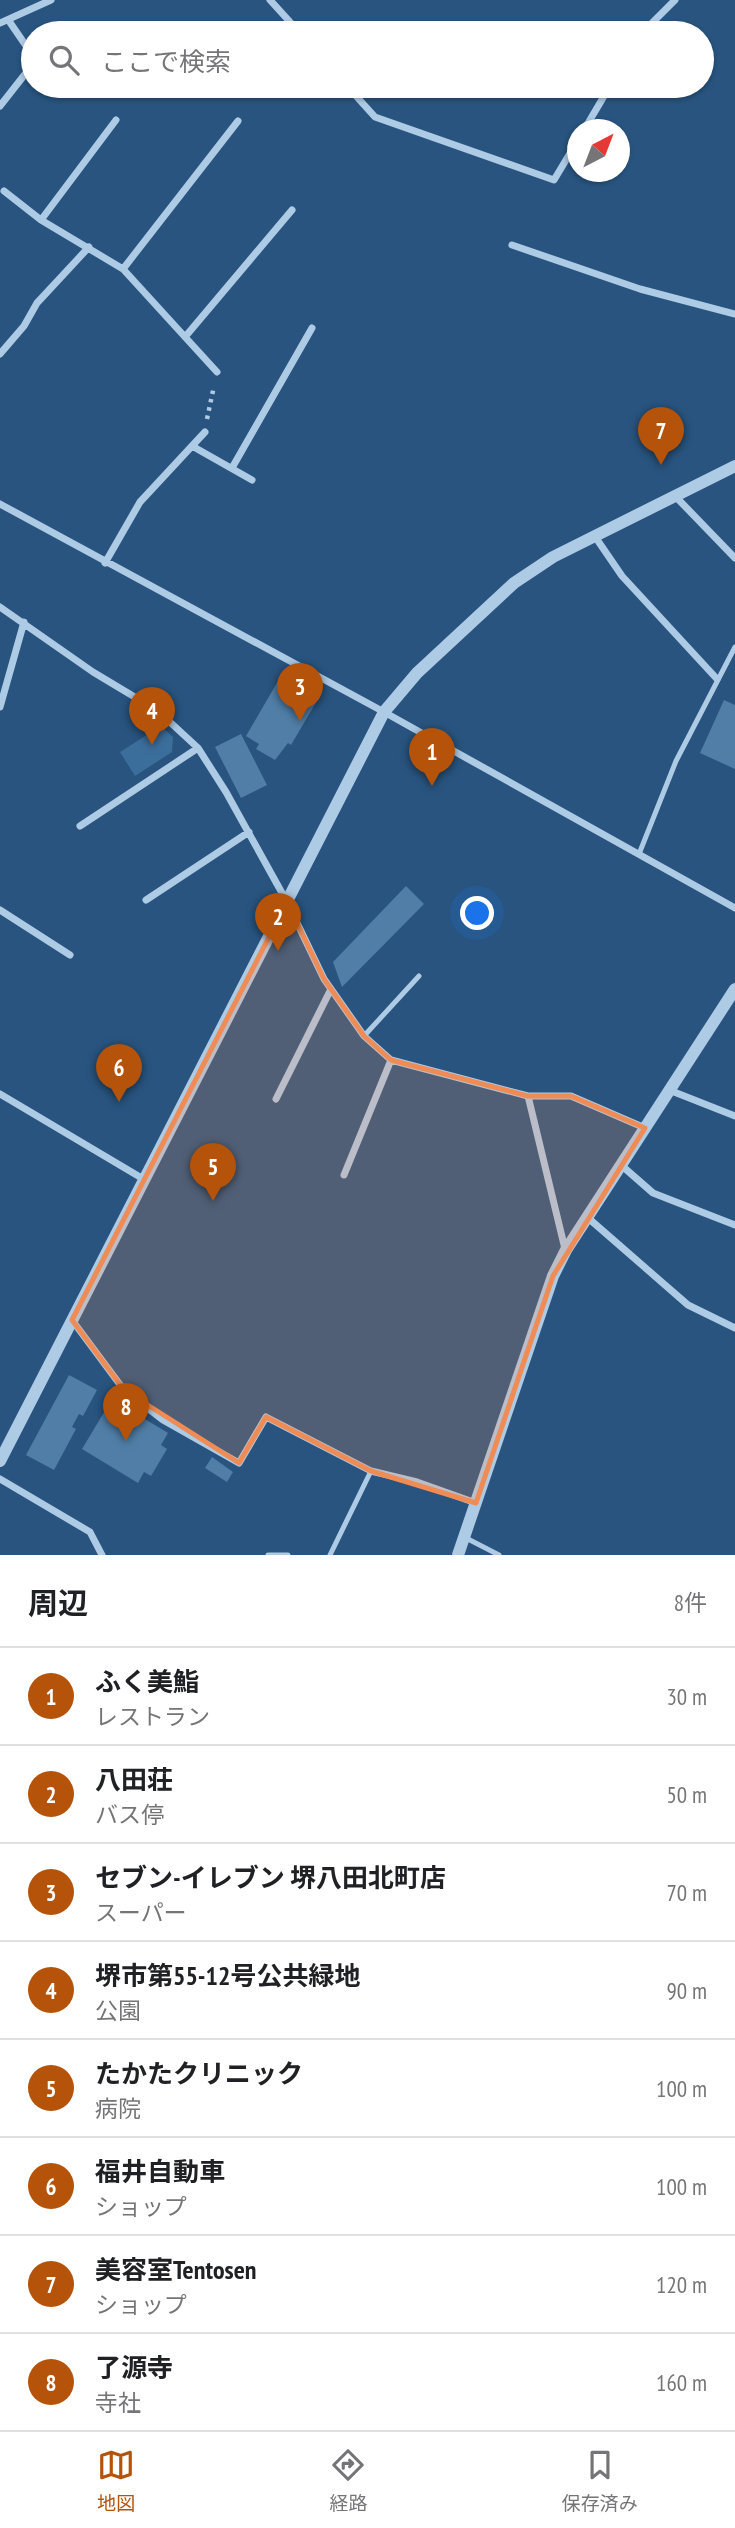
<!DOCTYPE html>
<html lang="ja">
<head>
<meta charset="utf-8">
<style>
  body { margin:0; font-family:"PT Sans Narrow","Noto Sans JP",sans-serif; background:#f2f2f2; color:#202124 }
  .compass { position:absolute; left:567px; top:119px; width:63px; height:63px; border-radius:50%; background:#fff; box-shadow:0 2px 5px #0004; rotate:42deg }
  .you { position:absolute; left:478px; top:914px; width:24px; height:24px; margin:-18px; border:5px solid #fff; border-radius:50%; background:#1a73e8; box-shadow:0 0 0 10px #1a73e833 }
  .badge { display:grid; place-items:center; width:46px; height:46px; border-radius:50%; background:#b45309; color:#fff; font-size:23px; font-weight:700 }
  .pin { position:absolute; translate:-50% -58px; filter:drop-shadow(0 2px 4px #0008) }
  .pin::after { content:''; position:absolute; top:37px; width:24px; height:21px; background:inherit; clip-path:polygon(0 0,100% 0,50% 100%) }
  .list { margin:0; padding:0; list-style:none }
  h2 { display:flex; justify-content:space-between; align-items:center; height:91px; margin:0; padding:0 28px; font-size:30px }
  h2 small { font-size:23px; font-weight:400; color:#757577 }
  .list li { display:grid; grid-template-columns:46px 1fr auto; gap:21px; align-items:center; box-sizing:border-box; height:98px; padding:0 28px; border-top:2px solid #e0e0e0 }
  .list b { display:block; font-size:26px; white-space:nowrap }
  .list p { margin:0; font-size:23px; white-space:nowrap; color:#757577 }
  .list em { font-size:23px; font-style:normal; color:#757577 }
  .icon { flex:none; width:38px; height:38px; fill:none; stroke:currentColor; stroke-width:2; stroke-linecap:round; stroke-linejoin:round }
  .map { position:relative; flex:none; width:735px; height:1555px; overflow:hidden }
  .search { position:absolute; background:#fff; box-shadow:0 2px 5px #0004; left:21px; right:21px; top:21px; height:77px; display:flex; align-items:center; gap:18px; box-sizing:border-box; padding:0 24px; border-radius:38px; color:#757577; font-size:26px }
  .sheet { height:875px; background:#fff }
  nav { display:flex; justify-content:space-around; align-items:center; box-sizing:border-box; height:98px; border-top:2px solid #e0e0e0; background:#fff; font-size:19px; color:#757577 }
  nav a { display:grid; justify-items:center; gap:4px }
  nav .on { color:#b45309 }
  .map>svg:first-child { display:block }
  .green { fill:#3c6e9c }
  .building { fill:#507ea7 }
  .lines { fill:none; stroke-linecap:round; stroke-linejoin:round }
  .path { stroke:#aecbe5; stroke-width:4.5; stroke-dasharray:3.5 5; stroke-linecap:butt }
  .service { stroke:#aecbe5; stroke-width:5 }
  .minor { stroke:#aecbe5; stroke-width:7 }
  .tertiary { stroke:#aecbe5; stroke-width:12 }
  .marked { fill:#ef8b55; fill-opacity:0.2; stroke:#ef8b55; stroke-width:5; stroke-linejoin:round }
</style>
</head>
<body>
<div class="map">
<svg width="735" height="1555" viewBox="0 0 735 1555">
  <rect width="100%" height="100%" fill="#28547f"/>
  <path class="green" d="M161 726 173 737 172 752 135 776 120 752Z"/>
  <path class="building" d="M281 676 305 690 307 686 321 694 291 745 288 743 275 760 256 749 259 744 246 736Z
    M724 700 735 705V769L700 753Z
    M241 734 267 785 241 798 215 747Z
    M406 886 424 904 342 987 333 962Z
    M69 1375 97 1390 83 1416 79 1414 72 1427 76 1429 54 1470 26 1455Z
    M112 1399 168 1433 161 1445 167 1449 151 1476 144 1472 138 1483 82 1449Z
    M212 1457 233 1472 227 1482 205 1468Z"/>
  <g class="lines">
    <path class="path" d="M207 419 214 386"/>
    <path class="service" d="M639 854 676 761 735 647
      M364 1036 419 976
      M464 1537 499 1555
      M268 1555H288
      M330 1555 371 1471"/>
    <path class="minor" d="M270 0 300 33
      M9 21 33 56
      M0 23 51 0
      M642 33 675 0
      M347 86 375 117 554 180 578 140
      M0 106 33 64
      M584 130 610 86
      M4 191 41 220 123 269 217 372
      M41 220 116 120
      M512 245 640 289 735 314
      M123 269 238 121
      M185 337 292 210
      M0 354 24 326 37 303 89 247
      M192 446 252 480
      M232 468 312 328
      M676 497 735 558
      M0 504 384 712 735 908
      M596 538 622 576 717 679
      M105 563 140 502 205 432
      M0 607 93 672 158 711 198 748 226 792 287 902 324 979 364 1036 391 1060 528 1096 565 1249
      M0 707 24 622
      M80 826 198 748
      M146 900 249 832
      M0 910 70 955
      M669 1090 735 1116
      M0 1094 145 1180
      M528 1096H571L645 1128
      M276 1099 331 989
      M621 1165 653 1193 735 1225
      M344 1175 391 1060
      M587 1217 688 1305 735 1328
      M72 1320 124 1390 163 1420 239 1463 266 1417 371 1471 417 1482 476 1503
      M0 1479 90 1532 102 1555"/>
    <path class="tertiary" d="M0 1461 384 712 417 673 514 583 553 557 735 466
      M458 1555 553 1276 566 1250 735 989"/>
  </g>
  <path class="marked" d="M287 902 324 979 364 1036 391 1060 528 1096H571L645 1128 553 1276 476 1503 371 1471 266 1417 239 1463 124 1390 72 1320Z"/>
</svg>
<svg class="compass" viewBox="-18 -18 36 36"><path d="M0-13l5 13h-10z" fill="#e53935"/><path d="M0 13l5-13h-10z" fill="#757577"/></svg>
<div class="you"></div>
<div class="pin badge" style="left:432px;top:786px">1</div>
<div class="pin badge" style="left:278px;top:951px">2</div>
<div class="pin badge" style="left:300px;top:721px">3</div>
<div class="pin badge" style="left:152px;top:745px">4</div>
<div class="pin badge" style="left:213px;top:1201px">5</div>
<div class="pin badge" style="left:119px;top:1102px">6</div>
<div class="pin badge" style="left:661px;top:465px">7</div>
<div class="pin badge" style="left:126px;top:1441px">8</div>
<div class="search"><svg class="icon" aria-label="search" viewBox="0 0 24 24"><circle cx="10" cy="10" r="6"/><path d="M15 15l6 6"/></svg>ここで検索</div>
</div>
<section class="sheet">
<h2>周辺<small>8件</small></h2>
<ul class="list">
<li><span class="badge">1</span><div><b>ふく美鮨</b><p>レストラン</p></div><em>30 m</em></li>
<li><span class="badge">2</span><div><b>八田荘</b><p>バス停</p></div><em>50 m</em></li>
<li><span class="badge">3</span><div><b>セブン-イレブン 堺八田北町店</b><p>スーパー</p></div><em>70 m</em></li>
<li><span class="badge">4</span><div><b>堺市第55-12号公共緑地</b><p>公園</p></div><em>90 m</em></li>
<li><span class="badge">5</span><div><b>たかたクリニック</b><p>病院</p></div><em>100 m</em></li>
<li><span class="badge">6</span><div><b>福井自動車</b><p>ショップ</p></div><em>100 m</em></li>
<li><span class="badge">7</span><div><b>美容室Tentosen</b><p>ショップ</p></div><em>120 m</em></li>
<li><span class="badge">8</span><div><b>了源寺</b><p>寺社</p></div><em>160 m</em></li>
</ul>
</section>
<nav>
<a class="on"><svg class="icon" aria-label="map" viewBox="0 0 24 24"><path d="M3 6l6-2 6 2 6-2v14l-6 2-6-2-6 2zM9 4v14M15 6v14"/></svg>地図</a>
<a><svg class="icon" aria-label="directions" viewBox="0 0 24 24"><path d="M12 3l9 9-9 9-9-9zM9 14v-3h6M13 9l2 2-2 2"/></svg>経路</a>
<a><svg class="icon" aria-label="saved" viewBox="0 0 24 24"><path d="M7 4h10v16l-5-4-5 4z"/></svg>保存済み</a>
</nav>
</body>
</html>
